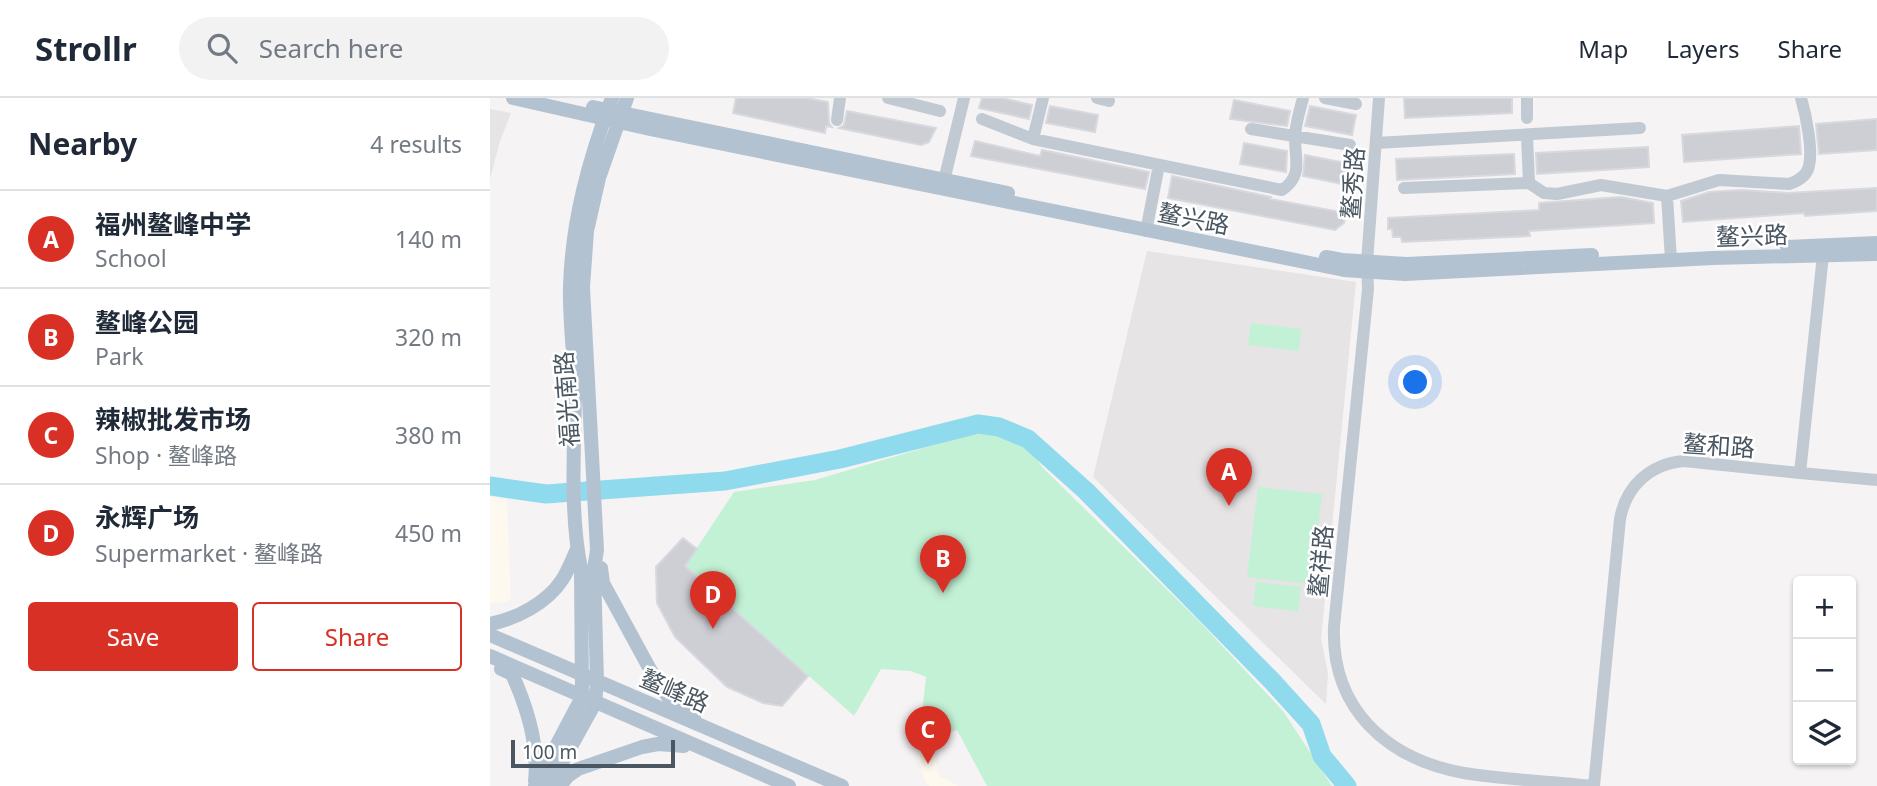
<!DOCTYPE html>
<html lang="en">
<head>
<meta charset="utf-8">
<style>
  body { margin:0; font-family:"Noto Sans","Noto Sans SC",sans-serif; background:#f2f2f3; color:#1f2937 }
  .controls { position:absolute; right:21px; bottom:21px; display:grid; overflow:hidden; border-radius:7px; box-shadow:0 2px 5px #0004 }
  .controls button { width:63px; height:63px; display:grid; place-items:center; padding:0; border:0; border-bottom:2px solid #e0e1e3; background:#fff; color:#1f2937; font:35px sans-serif }
  .scale { position:absolute; left:21px; bottom:18px; width:164px; box-sizing:border-box; padding-left:7px; border:4px solid #4a5661; border-top:0; font-size:19px; line-height:24px; white-space:nowrap; color:#4a5661; -webkit-text-stroke:5px #fff; paint-order:stroke }
  .you { position:absolute; left:926px; top:285px; width:24px; height:24px; margin:-18px; border:5px solid #fff; border-radius:50%; background:#1a73e8; box-shadow:0 0 0 10px #1a73e833 }
  .badge { display:grid; place-items:center; width:46px; height:46px; border-radius:50%; background:#d93025; color:#fff; font-size:23px; font-weight:700 }
  .pin { position:absolute; translate:-50% -58px; filter:drop-shadow(0 2px 4px #0008) }
  .pin::after { content:''; position:absolute; top:37px; width:24px; height:21px; background:inherit; clip-path:polygon(0 0,100% 0,50% 100%) }
  .list { margin:0; padding:0; list-style:none }
  h2 { display:flex; justify-content:space-between; align-items:center; height:91px; margin:0; padding:0 28px; font-size:30px }
  h2 small { font-size:23px; font-weight:400; color:#747a83 }
  .list li { display:grid; grid-template-columns:46px 1fr auto; gap:21px; align-items:center; box-sizing:border-box; height:98px; padding:0 28px; border-top:2px solid #e0e1e3 }
  .list b { display:block; font-size:26px; white-space:nowrap }
  .list p { margin:0; font-size:23px; white-space:nowrap; color:#747a83 }
  .list em { font-size:23px; font-style:normal; color:#747a83 }
  .actions { display:flex; gap:14px; padding:21px 28px }
  .actions a { flex:1; padding:16px 0; border:2px solid #d93025; border-radius:7px; text-align:center; font-size:24px; color:#d93025 }
  .actions .main { background:#d93025; color:#fff }
  .icon { flex:none; width:38px; height:38px; fill:none; stroke:currentColor; stroke-width:2; stroke-linecap:round; stroke-linejoin:round }
  .map { position:relative; flex:none; width:1387px; height:688px; overflow:hidden }
  header { display:flex; align-items:center; gap:42px; box-sizing:border-box; height:98px; padding:0 35px; background:#fff; border-bottom:2px solid #e0e1e3 }
  header strong { font-size:33px }
  nav { display:flex; gap:38px; margin-inline-start:auto; font-size:24px }
  .search { width:490px; height:63px; background:#f2f2f3; display:flex; align-items:center; gap:18px; box-sizing:border-box; padding:0 24px; border-radius:38px; color:#747a83; font-size:26px }
  main { display:flex }
  aside { flex:1; background:#fff }
  .map>svg:first-child { display:block }
  .commercial { fill:#fdf9ef }
  .education { fill:#e6e4e5 }
  .green { fill:#c3f1d5 }
  .lines { fill:none; stroke-linecap:round; stroke-linejoin:round }
  .river { stroke:#90daee; stroke-width:19 }
  .building { fill:#cdcfd5; stroke:#d7d9de; stroke-width:2 }
  .minor { stroke:#c1cad2; stroke-width:12 }
  .major { stroke:#b3c2d1; stroke-width:14 }
  .labels { text-anchor:middle; dominant-baseline:central; stroke-width:5; stroke-linejoin:round; paint-order:stroke }
  .street-label { font-size:24px; fill:#4a5661; stroke:#fff }
</style>
</head>
<body>
<header>
<strong>Strollr</strong>
<div class="search"><svg class="icon" aria-label="search" viewBox="0 0 24 24"><circle cx="10" cy="10" r="6"/><path d="M15 15l6 6"/></svg>Search here</div>
<nav><a>Map</a><a>Layers</a><a>Share</a></nav>
</header>
<main>
<aside>
<h2>Nearby<small>4 results</small></h2>
<ul class="list">
<li><span class="badge">A</span><div><b>福州鳌峰中学</b><p>School</p></div><em>140 m</em></li>
<li><span class="badge">B</span><div><b>鳌峰公园</b><p>Park</p></div><em>320 m</em></li>
<li><span class="badge">C</span><div><b>辣椒批发市场</b><p>Shop · 鳌峰路</p></div><em>380 m</em></li>
<li><span class="badge">D</span><div><b>永辉广场</b><p>Supermarket · 鳌峰路</p></div><em>450 m</em></li>
</ul>
<div class="actions"><a class="main">Save</a><a>Share</a></div>
</aside>
<div class="map">
<svg width="1387" height="688" viewBox="0 0 1387 688">
  <rect width="100%" height="100%" fill="#f5f3f3"/>
  <path class="commercial" d="M0 399 17 402 21 502 9 505H0Z
    M441 639 449 678 469 688H439L434 681 428 661 429 642Z"/>
  <path class="education" d="M0 11 21 15 10 43 0 81Z
    M657 153 866 184 831 541 838 575 836 606 603 379Z"/>
  <path class="green" d="M761 225 811 231 809 253 758 247Z
    M488 334C516 336 537 345 552 369L708 522 793 613 842 688H497L467 632 429 642 436 579 421 573 391 571 364 618 195 468 244 394 325 382Z
    M768 389 832 396 821 486 757 479Z
    M766 484 811 489 808 513 763 508Z"/>
  <g class="lines">
    <path class="river" d="M0 388 56 396 235 383 350 361 488 326 509 329 538 341 596 393 782 583 821 626 832 658 857 688"/>
  </g>
  <path class="building" d="M246 0H317L338 4 339 25 342 29 336 28 335 35 243 15Z
    M492 0H512L542 7 539 21 489 10Z
    M914 0H1022V15L915 20Z
    M744 2 800 13 797 28 740 21Z
    M560 8 608 17 605 34 556 25Z
    M820 8 866 17 862 37 815 28Z
    M357 13 446 30 439 44 431 47 349 30 354 27Z
    M1387 21V52L1329 56 1326 26Z
    M1309 28 1311 56 1194 64 1192 37Z
    M485 43 550 58 552 52 659 74 655 91 481 58Z
    M754 45 797 53 796 74 750 66Z
    M1158 49 1159 69 1047 76 1046 55Z
    M1024 56 1025 76 907 82 906 61Z
    M815 57 861 66 857 87 813 78Z
    M682 78 781 99 780 101 856 115 854 125 845 132 678 100Z
    M1387 90V113L1315 118 1314 115 1193 124 1191 103 1219 94 1251 92 1298 95Z
    M1131 99 1163 105 1164 125 1039 133 1040 138 912 144 911 139H903L902 131H898V120L1049 112V105Z
    M193 440 207 451 195 468 318 578 292 608 273 605 237 589 185 539 167 505 166 469Z"/>
  <g class="lines">
    <path class="minor" d="M398 0 450 13
      M607 0 619 3
      M835 0 866 6
      M889 0 877 164 878 191 844 529C841 610 896 661 974 675 1016 682 1060 683 1102 688
      M1037 0V20
      M492 21 543 41 792 92C813 78 805 61 805 40 805 27 810 12 813 0
      M347 22 350 0
      M761 31 860 47
      M1037 38 1039 85
      M543 41 553 0
      M886 45 1150 30
      M914 90 1039 85 1054 95 1067 96 1111 87 1177 98 1229 82 1299 86C1308 83 1317 78 1319 68 1323 51 1316 17 1311 0
      M452 91 474 0
      M1177 98 1181 162
      M656 133 669 67
      M1310 375 1387 382
      M1104 688 1130 421C1136 388 1160 366 1194 363L1310 375 1333 157 1332 148"/>
    <path class="major" d="M23 0 160 31 854 172 915 176 1223 160 1387 156
      M103 9 518 95
      M1297 149 1387 145
      M836 159 852 162 917 166 1102 157
      M111 470 113 485 168 586 179 600 204 619
      M0 526C26 521 57 505 72 482 78 473 82 462 87 451
      M0 537 352 688
      M0 558 299 688
      M11 571 22 576C37 609 49 646 45 683
      M45 688 92 599 91 471C80 416 84 357 85 300 85 263 79 225 80 188 82 122 99 61 122 0
      M59 688 105 605 107 584 104 471 107 452 93 189 97 133 109 80 137 0
      M70 688 78 678 88 671 152 649 168 646 194 648"/>
  </g>
  <g class="labels">
    <g class="street-label">
      <text transform="translate(862 85) rotate(-86)">鳌秀路</text>
      <text transform="translate(704 120) rotate(11)">鳌兴路</text>
      <text transform="translate(1262 137) rotate(-2)">鳌兴路</text>
      <text transform="translate(76 301) rotate(-94)">福光南路</text>
      <text transform="translate(1229 347) rotate(4)">鳌和路</text>
      <text transform="translate(830 463) rotate(-85)">鳌祥路</text>
      <text transform="translate(185 592) rotate(23)">鳌峰路</text>
    </g>
  </g>
</svg>
<div class="controls">
<button>+</button>
<button>−</button>
<button><svg class="icon" aria-label="layers" viewBox="0 0 24 24"><path d="M12 4l9 5-9 5-9-5zM3 14l9 5 9-5"/></svg></button>
</div>
<div class="scale">100 m</div>
<div class="you"></div>
<div class="pin badge" style="left:739px;top:408px">A</div>
<div class="pin badge" style="left:453px;top:495px">B</div>
<div class="pin badge" style="left:438px;top:666px">C</div>
<div class="pin badge" style="left:223px;top:531px">D</div>
</div>
</main>
</body>
</html>
